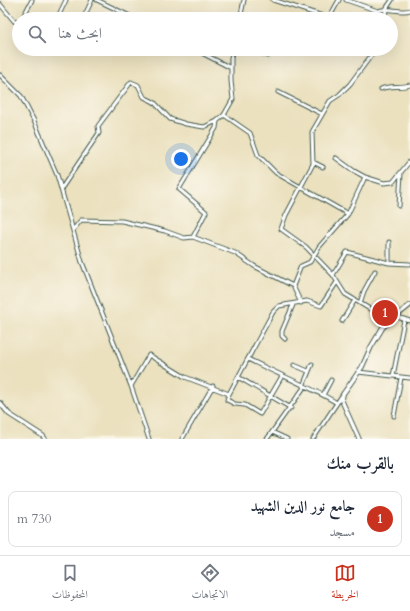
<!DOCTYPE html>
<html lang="ar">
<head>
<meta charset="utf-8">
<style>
  body { margin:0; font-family:Cardo,Amiri,serif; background:#f6f6f7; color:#1f2937; direction:rtl }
  .you { position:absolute; left:181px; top:159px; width:14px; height:14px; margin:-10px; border:3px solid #fff; border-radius:50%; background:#1a73e8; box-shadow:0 0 0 6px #1a73e833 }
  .badge { display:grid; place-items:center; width:26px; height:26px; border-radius:50%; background:#c8321e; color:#fff; font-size:13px; font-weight:700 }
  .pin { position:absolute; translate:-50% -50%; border:2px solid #fff; box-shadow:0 1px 4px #0006 }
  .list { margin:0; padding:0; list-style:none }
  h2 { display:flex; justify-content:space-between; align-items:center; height:52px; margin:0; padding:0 16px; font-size:17px }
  h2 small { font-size:13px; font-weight:400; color:#747a83 }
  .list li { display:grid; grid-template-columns:26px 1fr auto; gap:12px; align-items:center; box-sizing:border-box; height:56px; margin:0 8px 8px; padding:0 8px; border:1px solid #e0e1e3; border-radius:8px }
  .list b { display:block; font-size:15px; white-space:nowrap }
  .list p { margin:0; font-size:13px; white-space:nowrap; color:#747a83 }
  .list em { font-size:13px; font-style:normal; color:#747a83 }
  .icon { flex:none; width:22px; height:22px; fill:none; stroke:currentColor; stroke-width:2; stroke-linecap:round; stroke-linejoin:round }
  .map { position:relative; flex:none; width:410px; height:439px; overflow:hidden; direction:ltr }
  .search { position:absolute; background:#fff; box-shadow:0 4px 16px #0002; left:12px; right:12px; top:12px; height:44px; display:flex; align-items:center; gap:10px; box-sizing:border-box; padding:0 14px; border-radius:22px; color:#747a83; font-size:15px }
  .sheet { height:116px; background:#fff }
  nav { display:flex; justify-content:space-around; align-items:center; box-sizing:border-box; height:56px; border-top:1px solid #e0e1e3; background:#fff; font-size:11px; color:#747a83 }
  nav a { display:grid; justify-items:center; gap:2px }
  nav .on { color:#c8321e }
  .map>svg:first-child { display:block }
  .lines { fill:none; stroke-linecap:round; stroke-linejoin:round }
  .minor-casing { stroke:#3e5649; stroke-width:5 }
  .tertiary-casing { stroke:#3e5649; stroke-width:5.5 }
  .minor { stroke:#fff; stroke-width:3 }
  .tertiary { stroke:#fff; stroke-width:3.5 }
</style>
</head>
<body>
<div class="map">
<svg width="410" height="439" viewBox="0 0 410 439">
  <rect width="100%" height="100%" fill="#fbf7ec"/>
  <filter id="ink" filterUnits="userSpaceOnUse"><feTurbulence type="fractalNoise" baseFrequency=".025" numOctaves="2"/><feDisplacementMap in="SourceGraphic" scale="8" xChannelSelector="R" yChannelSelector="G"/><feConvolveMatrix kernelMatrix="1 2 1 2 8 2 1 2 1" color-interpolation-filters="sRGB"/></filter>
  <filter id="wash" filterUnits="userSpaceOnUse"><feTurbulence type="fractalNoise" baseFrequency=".012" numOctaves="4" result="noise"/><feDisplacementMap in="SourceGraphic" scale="16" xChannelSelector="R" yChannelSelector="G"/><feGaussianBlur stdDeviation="0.9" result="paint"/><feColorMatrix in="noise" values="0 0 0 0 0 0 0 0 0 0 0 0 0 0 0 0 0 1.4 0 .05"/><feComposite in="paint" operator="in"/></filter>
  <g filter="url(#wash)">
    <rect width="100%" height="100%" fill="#ebe1bf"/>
  </g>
  <g filter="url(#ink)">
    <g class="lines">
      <defs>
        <path id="minor" d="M97 0 136 19
          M273 0 329 18 339 0
          M346 0 378 11C389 6 399 14 410 10
          M0 4 14 21 19 24
          M22 19 32 0
          M57 19 66 0
          M83 19 92 0
          M240 19 244 0
          M385 19 386 9 392 0
          M194 49 231 68
          M233 49 231 58V81L233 99 224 115 250 133 258 155 276 173 348 214
          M248 49 268 56
          M376 49 350 84 339 95 330 101 312 132 313 164 286 215 281 229 306 247 333 275 345 294 373 311 390 320
          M0 75 21 96 34 121 57 175 82 262 131 386 149 439
          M381 89C390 85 401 88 410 85
          M278 92 322 114
          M336 158 354 171 365 177
          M313 162 323 167
          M61 189 99 133 98 126 131 82 138 85 144 97 154 102 170 119 186 124 204 127 217 121
          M399 206 401 173
          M73 230 81 220 122 221 165 231 184 238 193 237 235 253 254 266 293 286
          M193 237 206 212 179 189 216 128 217 121 224 115
          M389 242V263
          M333 275 347 252 389 263 410 264
          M301 303 293 286 301 266 310 262 319 247 348 214 365 177 384 183 393 182 410 161
          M360 303 364 291 375 271
          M394 316 410 321
          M342 321 355 300
          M285 339 282 336V331L293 305
          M248 359C277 374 309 386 337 403
          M294 365 308 371
          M358 372 410 378
          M393 376 404 320
          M238 377 291 408
          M131 386 149 355 185 377 229 394 273 312 279 306 307 301 321 306 337 282
          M303 386 312 364
          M229 394 227 400 235 404 245 405 260 414 282 376
          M323 395 331 380
          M394 416 401 378
          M272 432 287 439
          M182 439 213 386
          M267 439 305 386
          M313 439 343 394"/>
        <path id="tertiary" d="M0 403 9 414 43 436 45 439
          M359 439 342 401 343 394 362 367 371 347 383 327 410 305"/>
      </defs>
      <use href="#minor" class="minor-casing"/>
      <use href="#tertiary" class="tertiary-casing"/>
      <use href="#minor" class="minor"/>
      <use href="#tertiary" class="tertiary"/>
    </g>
  </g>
</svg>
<div class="you"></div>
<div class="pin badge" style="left:385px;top:313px">1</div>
<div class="search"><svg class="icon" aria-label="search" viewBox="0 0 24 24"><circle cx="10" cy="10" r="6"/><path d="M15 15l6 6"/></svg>ابحث هنا</div>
</div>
<section class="sheet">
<h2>بالقرب منك<small></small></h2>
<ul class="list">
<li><span class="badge">1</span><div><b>جامع نور الدين الشهيد</b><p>مسجد</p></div><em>730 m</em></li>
</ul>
</section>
<nav>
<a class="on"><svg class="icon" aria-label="map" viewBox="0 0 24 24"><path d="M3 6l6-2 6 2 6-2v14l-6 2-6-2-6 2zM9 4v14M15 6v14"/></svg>الخريطة</a>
<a><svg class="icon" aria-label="directions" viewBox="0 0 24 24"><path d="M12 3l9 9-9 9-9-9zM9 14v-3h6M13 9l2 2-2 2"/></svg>الاتجاهات</a>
<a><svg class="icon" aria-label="saved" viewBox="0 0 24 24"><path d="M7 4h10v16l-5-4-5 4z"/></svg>المحفوظات</a>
</nav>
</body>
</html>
